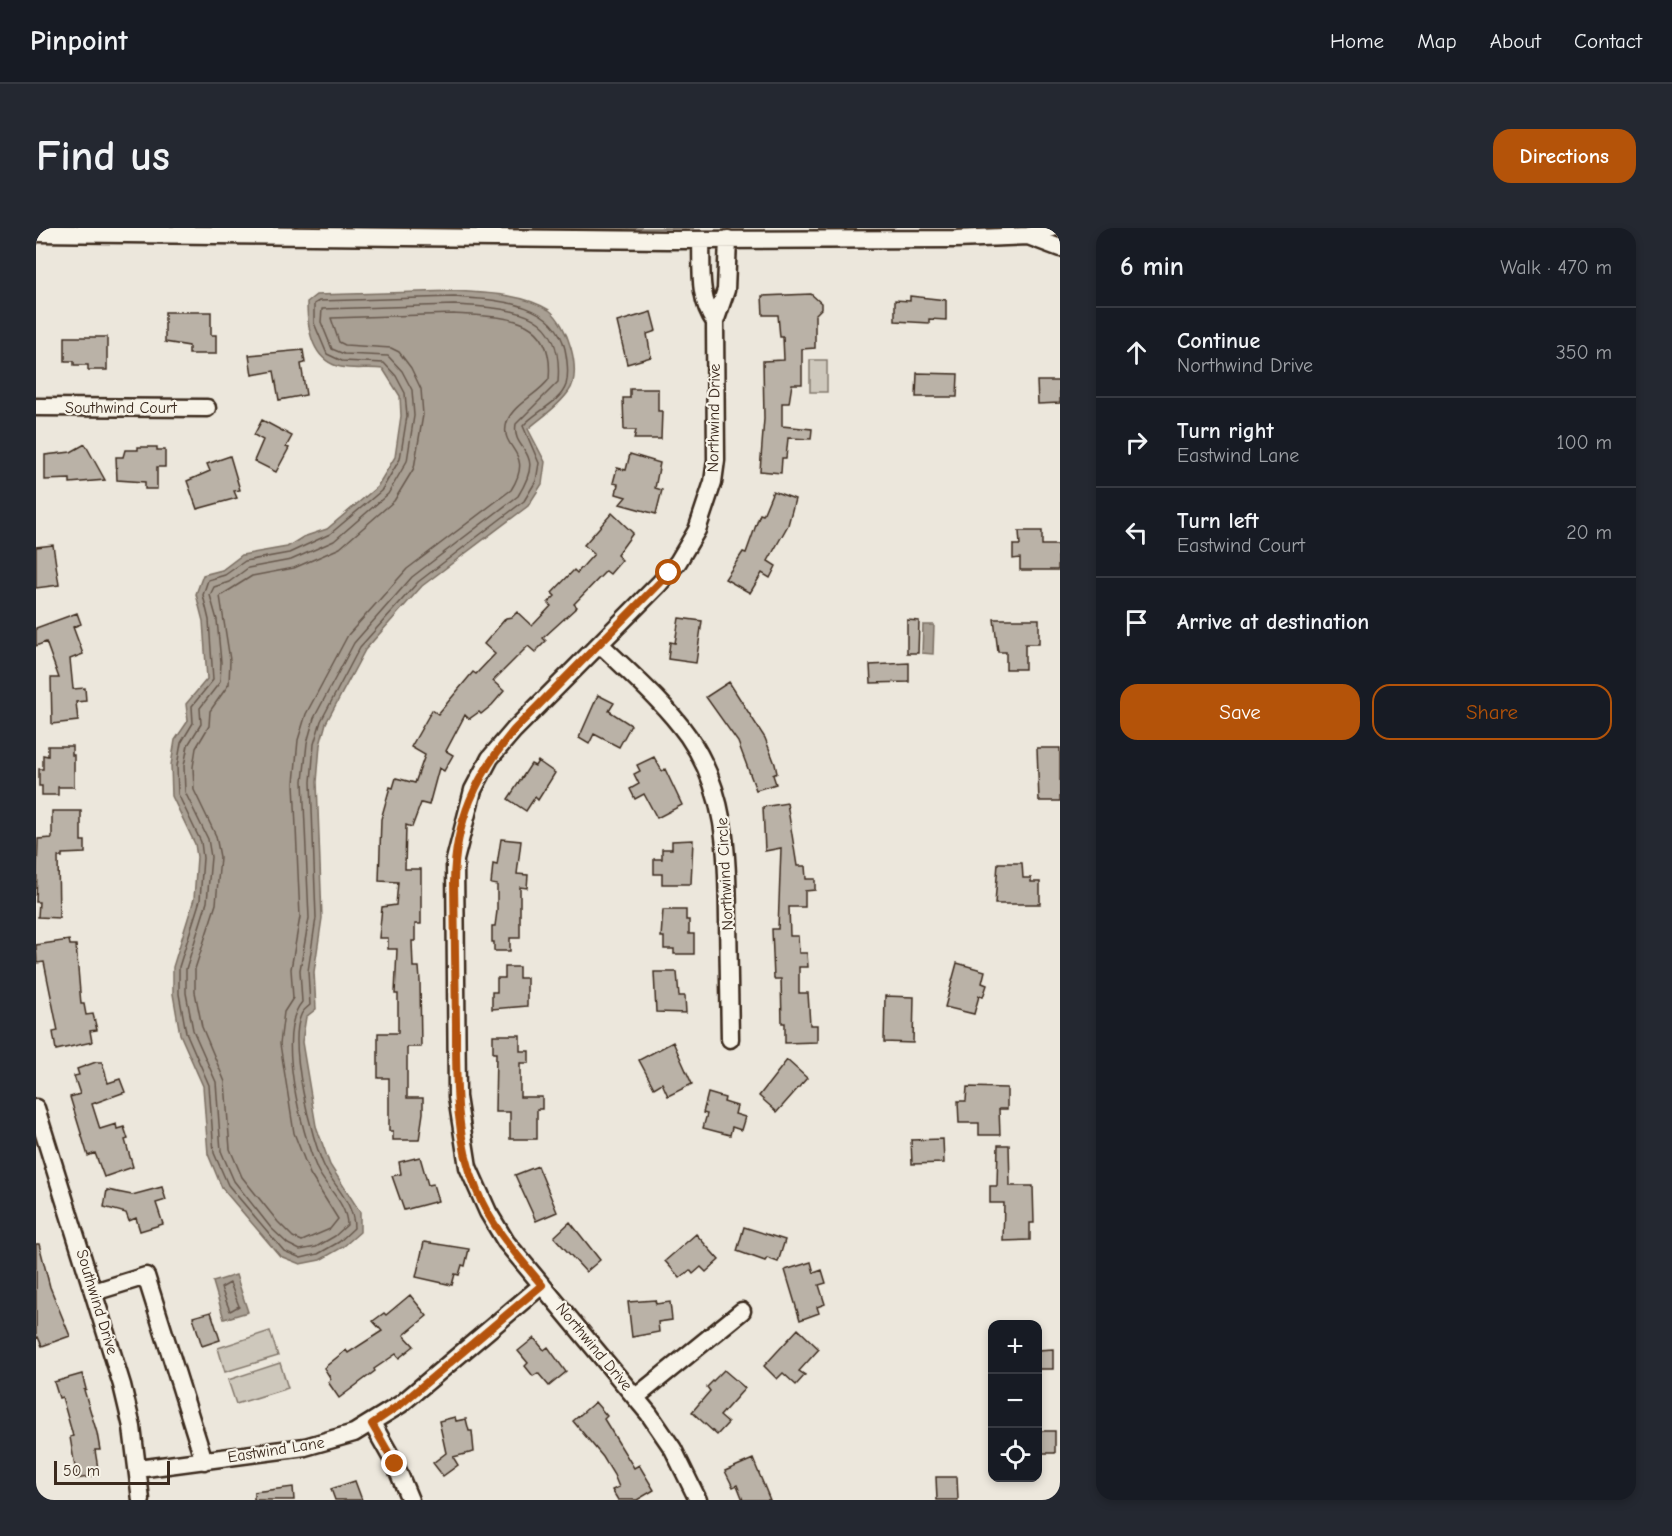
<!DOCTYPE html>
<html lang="en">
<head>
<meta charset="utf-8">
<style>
  body { margin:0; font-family:"Comic Neue",sans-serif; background:#242831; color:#f1f3f6 }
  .controls { position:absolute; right:18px; bottom:18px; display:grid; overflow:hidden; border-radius:12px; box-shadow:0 3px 9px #0003 }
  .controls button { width:54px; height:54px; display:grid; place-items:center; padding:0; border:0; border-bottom:2px solid #363941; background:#171b24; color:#f1f3f6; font:30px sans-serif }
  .scale { position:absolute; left:18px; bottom:15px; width:116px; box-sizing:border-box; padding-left:6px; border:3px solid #3b2a1e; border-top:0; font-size:16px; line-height:21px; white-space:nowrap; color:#3b2a1e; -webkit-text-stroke:4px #f7f3e8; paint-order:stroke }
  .stop { position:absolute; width:18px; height:18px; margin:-14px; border:4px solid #b45309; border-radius:50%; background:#fff }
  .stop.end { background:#b45309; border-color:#fff; box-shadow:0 2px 6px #0008 }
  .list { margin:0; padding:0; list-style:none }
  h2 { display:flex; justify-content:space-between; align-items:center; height:78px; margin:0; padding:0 24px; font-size:26px }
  h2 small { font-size:20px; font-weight:400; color:#9ea1a6 }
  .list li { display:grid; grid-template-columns:39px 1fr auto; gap:18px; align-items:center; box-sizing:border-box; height:90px; padding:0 24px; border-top:2px solid #363941 }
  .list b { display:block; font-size:22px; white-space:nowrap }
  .list p { margin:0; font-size:20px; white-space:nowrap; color:#9ea1a6 }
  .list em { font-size:20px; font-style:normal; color:#9ea1a6 }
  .actions { display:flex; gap:12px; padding:18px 24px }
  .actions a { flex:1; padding:14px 0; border:2px solid #b45309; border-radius:18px; text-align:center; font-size:21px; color:#b45309 }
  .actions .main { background:#b45309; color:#fff }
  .icon { flex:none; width:33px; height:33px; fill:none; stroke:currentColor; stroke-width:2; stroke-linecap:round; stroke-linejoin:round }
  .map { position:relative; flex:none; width:1024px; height:1272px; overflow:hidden; border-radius:18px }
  header { display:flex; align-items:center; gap:36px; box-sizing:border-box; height:84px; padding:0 30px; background:#171b24; border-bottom:2px solid #363941 }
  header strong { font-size:28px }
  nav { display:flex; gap:33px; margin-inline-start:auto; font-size:21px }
  .intro { display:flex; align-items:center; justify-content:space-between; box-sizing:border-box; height:144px; padding:0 36px }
  h1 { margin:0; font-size:42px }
  .button { padding:15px 27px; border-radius:18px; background:#b45309; color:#fff; font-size:21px; font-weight:700 }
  main { display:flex; gap:36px; padding:0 36px }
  aside { flex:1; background:#171b24; border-radius:18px; box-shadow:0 3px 9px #0003 }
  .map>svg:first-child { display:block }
  .green { fill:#cec8bc; stroke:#84796d; stroke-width:1.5 }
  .water { fill:#a89f93; stroke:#7c7064; stroke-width:1.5 }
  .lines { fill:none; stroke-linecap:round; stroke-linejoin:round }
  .shore { stroke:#67594d; stroke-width:1.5 }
  .building { fill:#bab2a7; stroke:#3b2a1e; stroke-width:1.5 }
  .minor-casing { stroke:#3b2a1e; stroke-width:21 }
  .minor { stroke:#f7f3e8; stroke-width:16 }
  .route { stroke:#b45309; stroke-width:8 }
  .labels { text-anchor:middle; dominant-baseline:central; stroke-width:4.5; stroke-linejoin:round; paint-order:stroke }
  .street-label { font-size:16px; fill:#3b2a1e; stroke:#f7f3e8 }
</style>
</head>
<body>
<header>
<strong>Pinpoint</strong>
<nav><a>Home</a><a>Map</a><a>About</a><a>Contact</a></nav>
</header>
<div class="intro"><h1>Find us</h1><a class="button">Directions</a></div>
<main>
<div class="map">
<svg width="1024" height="1272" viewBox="0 0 1024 1272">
  <rect width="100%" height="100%" fill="#ece7dc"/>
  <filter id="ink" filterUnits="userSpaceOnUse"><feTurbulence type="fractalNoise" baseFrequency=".0167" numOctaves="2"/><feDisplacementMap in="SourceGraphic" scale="12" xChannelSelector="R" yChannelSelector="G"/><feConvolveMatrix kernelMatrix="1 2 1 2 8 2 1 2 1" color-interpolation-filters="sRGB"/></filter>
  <g filter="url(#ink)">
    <path class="green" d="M387 0H658L387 2Z
      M774 132H791V164H774Z
      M234 1103 242 1128 189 1144 182 1120Z
      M244 1135 252 1160 200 1176 192 1152Z"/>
    <path class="water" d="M418 63C447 65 487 65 513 82 531 95 547 144 533 163 523 178 506 189 492 201L509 234 506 256 492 278 386 358 329 422 290 495 284 517 281 554 286 690 278 744 280 781 270 789 266 814 280 898 294 937 324 984V1004L307 1019 284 1032 264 1036 244 1028 186 960 172 926 167 858 144 806 137 766V739L158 671 161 629 159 616 136 568 135 537 139 512 152 493 150 476 171 451 167 393 160 366 167 347 186 342 206 327 251 319 267 309 291 301 341 259 359 229 365 188 364 168 347 141C333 139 317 142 305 139 275 133 271 99 271 74L280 67Z
      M887 397H898L897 426 886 425Z
      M200 1047 212 1084 188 1091 177 1054Z"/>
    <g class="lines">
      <path class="shore" d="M418 69C458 72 518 72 529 121 531 131 533 146 530 157 524 175 498 184 487 198L503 235 500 253 488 273 382 354 324 419 285 493 278 516 275 554 280 690 272 743 274 777C271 780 266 783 265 787 252 816 275 911 289 940 300 961 318 975 318 1000L303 1014 282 1026 265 1030 248 1023 192 957 178 925 173 857 150 804 143 766V739L164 672 167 630 165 614 142 566 141 538 145 515 157 495 156 478 177 452 173 392 167 367 172 352 189 347 209 333 253 325 294 306 345 263 364 231 371 188 369 165 360 148 348 135 306 133 291 126 278 95V76L283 73Z
        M418 77C477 81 528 80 522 154L480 196C475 225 512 220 482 268L376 349 318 415 278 490 271 515 267 553 273 690 264 742 266 774C239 805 266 905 281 941 290 960 311 975 311 997L299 1008 280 1019 264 1022 252 1016 235 1000 198 953 185 923 180 854 157 802 150 765V741L171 674 175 629 172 611 149 564 148 538 152 517 165 496 164 480 184 454 185 434 181 392 174 367 178 359 193 354 212 340 255 332 298 313 352 266 371 233 378 188 376 162 366 143 352 128 308 126 296 121 285 94 286 81Z
        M418 86C467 89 519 86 513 151 503 166 477 176 471 194 462 222 500 222 475 262L371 341 312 407 270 486 262 512 258 555 264 689 255 741 257 770 248 784 244 816 258 905 274 946 302 991 294 1001 266 1013 257 1009 242 994 206 949 194 921 189 854 166 799 159 764V741L180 676 184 629 180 608 158 562 157 539 160 520 173 498 174 483 193 456 194 432 184 368 216 348 258 340 304 320 358 273 378 240 387 187 385 161 375 140 363 124 355 120 309 117 303 114 295 90Z
        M194 1055 203 1078 194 1083 185 1060Z"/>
    </g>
    <path class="building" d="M775 66 785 75V81L779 87V120L766 121V156H756L753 175H746V198L776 201 775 211 752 210 750 230H746L745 245 724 243 728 191 727 133 748 132 747 109H744L742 87H727L726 68Z
      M874 68 910 72V92L893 91V95L859 93V72L874 73Z
      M129 84H175V107H180V126H153V118L129 114Z
      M615 84 620 103 611 106 615 129 591 136 581 94Z
      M29 109H71V142H52V137H38V133H29Z
      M267 122 269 135 265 136 270 167 243 172 238 143 216 147 213 127Z
      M881 145 922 146 921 169H880Z
      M1001 153H1024V175L1002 176Z
      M594 161H622V183H626L625 211H598L600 202H588L587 170H594Z
      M226 192 256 208 250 219 253 220 240 244 218 233 227 212 218 207Z
      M49 216 69 252 34 255V251L9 252V227L35 224Z
      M102 219H121V222H129V239H121V261H109V254L81 252 80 229H87L89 222H102Z
      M594 226 624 235 619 260 626 262 620 286 584 276 590 269 580 266 582 256 577 255 581 240 590 242Z
      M194 228 204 262 198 263 201 270 161 281 151 253 174 243 171 236Z
      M737 263 759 271 752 297 732 333 740 338 734 350 726 345 714 365 689 351 707 324 710 325 724 286 727 287Z
      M576 285 597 305 581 327 586 332 574 346 570 343 538 376 541 379 507 410 510 413 499 424 492 418 457 453 468 463 456 477 445 486 443 484 433 491 429 487 410 523 417 527 408 543 403 540 393 577 385 575 376 599 370 597 369 641H385V696H379V713H376L377 739H383L384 753 385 819H371V870H387V885L383 912H357V903H353V850H342V805H362V766H359L361 721H352V710H343L346 679 360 677 362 654 343 653 345 591 354 559 357 560 360 550 379 555 389 527 375 519 396 482 402 486 437 444 440 446 459 426 448 416 470 390 476 389 481 384 496 398 515 378 512 375 519 368 516 365 538 342 541 345 558 326 548 317Z
      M983 303H1006V317H1022V342H984V330L977 331V317H984Z
      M17 317 23 357 0 360V319Z
      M41 385 45 396 37 399 47 426 34 431 37 461 49 460 50 473 40 474 42 493 16 496 15 450H23L10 414 0 418V400Z
      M643 390 666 393 660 435 632 431 634 414 639 415Z
      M958 391H1003V416H989V441H970V424H962Z
      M871 392 883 393 882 425H871Z
      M873 435V454L835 455 834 437Z
      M693 454 729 510 739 536 741 545 737 547 740 556 720 562 702 514 670 469Z
      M562 467 578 475 573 483 595 497 583 519 558 506 553 516 543 510Z
      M12 518H36V527H38V559H22V567H6V558H3V541H7V527L12 528Z
      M1001 520H1024V573H1003Z
      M618 529 626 543 629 541 646 577 621 590 608 566 599 571 594 561 603 556 598 546 604 543 601 537Z
      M502 533 519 545 502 572 499 569 490 583 472 571 495 536 499 538Z
      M751 575 761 638H769L770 651H779V662L769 663V679H753L754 708H762L763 725H771L772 739H763V765H772L774 797H781V814L749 815V795H746L745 751H738L736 701H742L745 620 729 623 727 579Z
      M16 583H45V613H49V625L26 626V629H22L23 690 2 689 3 674H0L2 611 16 610Z
      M465 611 485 613 481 646 492 647 491 660 484 659V710H474V723H458V714H456V698H459L461 683V657L455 656 457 636 461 637Z
      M657 612 655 656H626V646H618V631H626V621H636V613Z
      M962 635H986L987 650H995V654H1004V676H959Z
      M627 682H650V692H653V706H658V726H638V721H628V709H625Z
      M33 712 34 717H40L45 776H48L50 787 57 786 61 802 54 803 56 814 20 822 17 804 22 803 8 734 1 735 0 717Z
      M921 735 949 743 946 755 951 757 947 769 943 768 938 786 909 779Z
      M469 739H483V750H491V778L456 781V764H461V750H469Z
      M618 744H641L643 768H649L650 785 620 784Z
      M849 768 878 769 877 815 848 814Z
      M457 807H484V823H493V835H484V869H506V881H501V911H474V884H459L460 825H457Z
      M637 814 656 856 632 868 626 855 618 860 603 832Z
      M751 832 771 850 741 884 723 868Z
      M60 834H66L72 855 84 851 89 864 56 876 64 901 80 896 81 901 88 899 92 911 89 912 97 939 68 949 59 925 52 928 34 869 44 866 38 848 43 847 41 841Z
      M931 859 971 860V881H963L964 907H943V895H923L922 873H930Z
      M672 865 689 870 688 874 701 878 699 886 709 889 705 902 696 899 694 907 667 900 671 886 667 885Z
      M907 911 908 935 876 936 875 912Z
      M962 917H973L974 958H997L998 995H994V1012L967 1013 968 975H954V958H961Z
      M384 929 392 957 397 956 402 973 368 982 356 948 365 946 363 934Z
      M502 938 521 984 500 993 479 947Z
      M126 959 130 972 120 975 127 996 104 1003 100 990 93 993 90 985 68 979 71 962 96 967Z
      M534 994 564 1032 550 1044 518 1009Z
      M708 999 749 1012 742 1034 731 1030 729 1033 701 1023Z
      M660 1006 683 1032 670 1044 665 1039 657 1046 654 1042 644 1050 629 1033Z
      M388 1014 433 1021 429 1038 426 1037 423 1047 419 1046 416 1057 380 1049Z
      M0 1016H3L14 1059 34 1108 6 1118 2 1109 0 1110Z
      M775 1034 778 1045 786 1042 790 1055 783 1057 789 1076 781 1079 783 1085 764 1092 749 1042Z
      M374 1067 391 1088 368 1107 378 1118 363 1130 360 1126 338 1141 339 1143 303 1170 292 1154 295 1151 288 1140 310 1122 312 1125 346 1103 337 1093 348 1085 350 1087Z
      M619 1072 620 1076 634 1074 636 1092 622 1094 623 1104 596 1109 592 1074Z
      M175 1084 184 1112 166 1118 157 1089Z
      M762 1101 783 1121 763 1143 769 1147 760 1157 747 1145 741 1151 728 1138Z
      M498 1110 508 1122 512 1119 530 1144 513 1158 502 1145 497 1148 489 1138 492 1135 482 1123Z
      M1017 1121V1141H1002V1122Z
      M688 1142 709 1160 684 1188 692 1195 681 1207 656 1184 674 1163 671 1159Z
      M46 1146 50 1161 48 1162 61 1205 64 1222H59L63 1247 41 1251 34 1209 37 1208 26 1169 23 1170 18 1154Z
      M559 1174 571 1188 568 1191 598 1240 603 1237 618 1262 601 1272H582L576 1262 583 1259 578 1247 567 1229 537 1193Z
      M419 1189 420 1193 430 1191 433 1203H436L438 1224 417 1229 422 1237 407 1248 397 1235 410 1225 403 1193Z
      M1002 1203H1019V1225H1002Z
      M717 1231 734 1272H707L701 1257 697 1259 689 1243Z
      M900 1249H921L922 1272H901Z
      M319 1253 326 1272H299L295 1261Z
      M257 1259 258 1272H218V1264Z"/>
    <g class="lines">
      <defs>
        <path id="minor" d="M0 5 632 12 920 11 992 8 1017 0
          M992 8 1024 20
          M665 12C666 40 662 71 679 94
          M0 179 171 180
          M564 416C594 445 628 474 652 508 691 564 691 626 692 692 693 731 693 771 694 811
          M0 880 86 1157 96 1199 105 1272
          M58 1064 110 1048 168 1233
          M600 1169 706 1083
          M336 1195 359 1236 374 1272
          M102 1241 269 1219 318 1205 365 1176 506 1057
          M662 1272 637 1221 613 1186 470 1014 452 984 432 939 421 869 419 632 437 562 454 530 478 502 623 356 642 334 661 302 677 254 680 232 679 94 690 62 692 11"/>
      </defs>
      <use href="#minor" class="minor-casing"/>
      <use href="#minor" class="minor"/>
    </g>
  </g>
  <g class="lines" filter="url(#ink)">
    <path class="route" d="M359 1236 336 1196 365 1176 506 1057C482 1028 455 999 441 963 419 910 420 853 420 796 419 749 419 701 418 654 419 593 440 548 478 502L633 345"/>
  </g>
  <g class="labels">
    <g class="street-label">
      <text x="85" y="180">Southwind Court</text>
      <text transform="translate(678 190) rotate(-89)">Northwind Drive</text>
      <text transform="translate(689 646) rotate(-93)">Northwind Circle</text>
      <text transform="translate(61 1074) rotate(73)">Southwind Drive</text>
      <text transform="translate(558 1119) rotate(50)">Northwind Drive</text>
      <text transform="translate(240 1222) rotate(-9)">Eastwind Lane</text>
    </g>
  </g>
</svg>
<div class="controls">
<button>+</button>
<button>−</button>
<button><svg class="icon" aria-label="locate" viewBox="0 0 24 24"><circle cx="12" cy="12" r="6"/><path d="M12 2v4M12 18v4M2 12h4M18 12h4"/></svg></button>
</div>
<div class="scale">50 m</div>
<div class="stop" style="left:633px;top:345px"></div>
<div class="stop end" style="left:359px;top:1236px"></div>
</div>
<aside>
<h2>6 min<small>Walk · 470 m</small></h2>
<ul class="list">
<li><svg class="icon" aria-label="ahead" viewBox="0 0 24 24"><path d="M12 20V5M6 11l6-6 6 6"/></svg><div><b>Continue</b><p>Northwind Drive</p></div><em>350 m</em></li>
<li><svg class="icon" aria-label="right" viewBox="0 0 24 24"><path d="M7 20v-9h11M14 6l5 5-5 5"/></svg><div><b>Turn right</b><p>Eastwind Lane</p></div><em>100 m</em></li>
<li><svg class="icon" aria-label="left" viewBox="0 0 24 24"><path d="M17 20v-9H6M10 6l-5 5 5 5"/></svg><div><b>Turn left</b><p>Eastwind Court</p></div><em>20 m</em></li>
<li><svg class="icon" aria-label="arrive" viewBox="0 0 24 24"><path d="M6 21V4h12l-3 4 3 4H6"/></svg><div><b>Arrive at destination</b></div></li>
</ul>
<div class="actions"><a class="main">Save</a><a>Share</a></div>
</aside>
</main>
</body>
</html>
